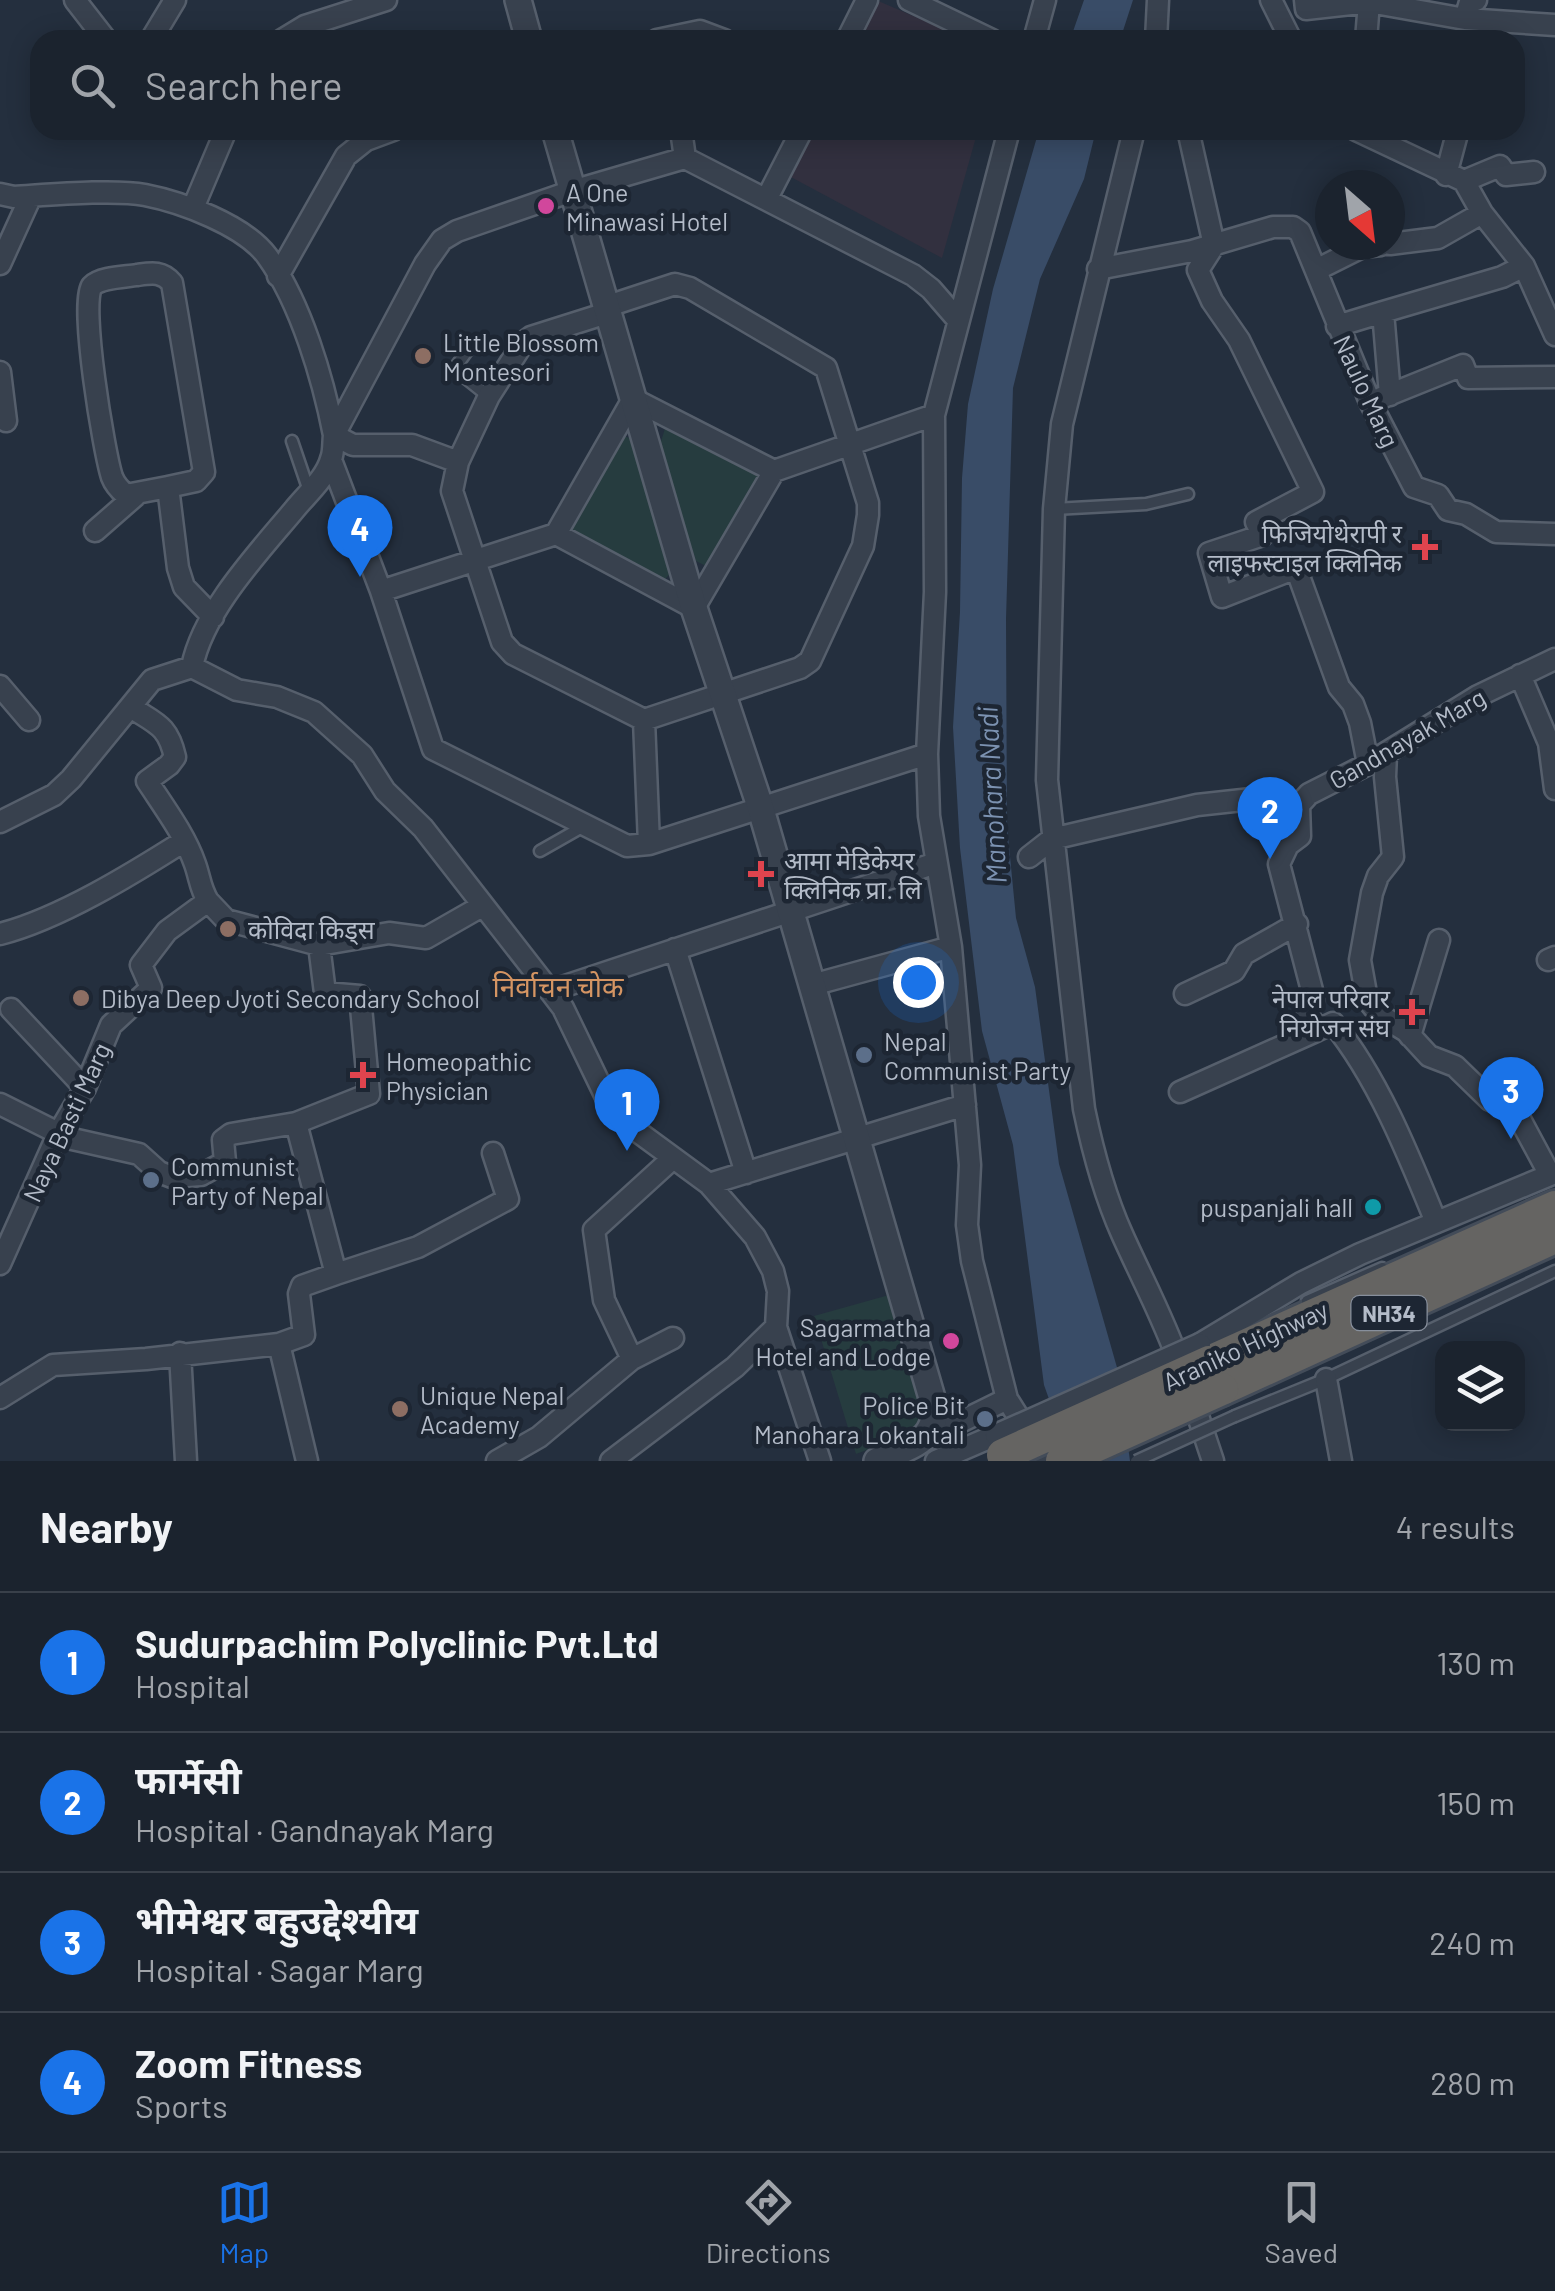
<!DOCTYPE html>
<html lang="en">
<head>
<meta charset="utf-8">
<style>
  body { margin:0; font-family:Barlow,"Noto Sans Devanagari",sans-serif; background:#242b36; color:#f1f3f6 }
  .controls { position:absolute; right:30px; bottom:30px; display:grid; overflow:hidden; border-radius:20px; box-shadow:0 5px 25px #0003 }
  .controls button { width:90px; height:90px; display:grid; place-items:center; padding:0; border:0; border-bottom:2px solid #39404a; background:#1b232e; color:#f1f3f6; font:50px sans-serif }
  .compass { position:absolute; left:1315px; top:170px; width:90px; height:90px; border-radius:50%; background:#1b232e; box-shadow:0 5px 25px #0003; rotate:152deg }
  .you { position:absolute; left:918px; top:982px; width:35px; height:35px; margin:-25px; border:8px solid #fff; border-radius:50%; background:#1a73e8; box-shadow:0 0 0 15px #1a73e833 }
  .badge { display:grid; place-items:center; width:65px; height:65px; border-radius:50%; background:#1a73e8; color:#fff; font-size:32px; font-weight:700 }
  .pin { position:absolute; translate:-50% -82px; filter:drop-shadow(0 2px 5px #0008) }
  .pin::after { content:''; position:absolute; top:52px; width:35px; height:30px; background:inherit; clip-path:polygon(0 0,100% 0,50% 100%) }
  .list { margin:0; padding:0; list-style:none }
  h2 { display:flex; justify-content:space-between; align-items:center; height:130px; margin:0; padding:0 40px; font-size:42px }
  h2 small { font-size:32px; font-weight:400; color:#a0a4aa }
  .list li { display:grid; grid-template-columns:65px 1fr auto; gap:30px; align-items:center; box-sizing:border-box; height:140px; padding:0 40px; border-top:2px solid #39404a }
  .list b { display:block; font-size:38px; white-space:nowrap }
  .list p { margin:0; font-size:32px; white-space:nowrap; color:#a0a4aa }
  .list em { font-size:32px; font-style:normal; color:#a0a4aa }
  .icon { flex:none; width:55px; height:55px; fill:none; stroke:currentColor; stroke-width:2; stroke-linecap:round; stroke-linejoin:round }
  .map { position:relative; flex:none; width:1555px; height:1461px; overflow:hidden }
  .search { position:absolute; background:#1b232e; box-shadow:0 5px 25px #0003; left:30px; right:30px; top:30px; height:110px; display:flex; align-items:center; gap:25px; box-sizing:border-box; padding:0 35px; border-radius:30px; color:#a0a4aa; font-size:38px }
  .sheet { height:690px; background:#1b232e }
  nav { display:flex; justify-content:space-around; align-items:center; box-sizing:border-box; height:140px; border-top:2px solid #39404a; background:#1b232e; font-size:28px; color:#a0a4aa }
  nav a { display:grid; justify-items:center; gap:5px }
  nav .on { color:#1a73e8 }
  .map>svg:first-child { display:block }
  .medical { fill:#32303f }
  .green { fill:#263c3f }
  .water { fill:#394c67 }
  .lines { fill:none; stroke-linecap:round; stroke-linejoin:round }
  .service-casing { stroke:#565f6c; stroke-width:15 }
  .minor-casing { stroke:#565f6c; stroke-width:25 }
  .tertiary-casing { stroke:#565f6c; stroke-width:30 }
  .trunk-casing { stroke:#434c59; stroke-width:38 }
  .service { stroke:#38414e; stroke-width:10 }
  .minor { stroke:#38414e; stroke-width:20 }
  .tertiary { stroke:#38414e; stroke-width:25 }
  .trunk { stroke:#656462; stroke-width:32 }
  .service-bridge-casing { stroke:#565f6c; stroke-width:15; stroke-linecap:butt }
  .minor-bridge-casing { stroke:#565f6c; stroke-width:25; stroke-linecap:butt }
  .trunk-bridge-casing { stroke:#434c59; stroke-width:38; stroke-linecap:butt }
  .service-bridge { stroke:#38414e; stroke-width:10 }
  .minor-bridge { stroke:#38414e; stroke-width:20 }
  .trunk-bridge { stroke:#656462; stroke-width:32 }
  .hotel-dot { fill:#d1479c; stroke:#1d2633; stroke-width:4 }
  .education-dot { fill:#8d6e63; stroke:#1d2633; stroke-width:4 }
  .health-dot { fill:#e0444e; stroke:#1d2633; stroke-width:4 }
  .service-dot { fill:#5c6f8a; stroke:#1d2633; stroke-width:4 }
  .culture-dot { fill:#0f9aa8; stroke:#1d2633; stroke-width:4 }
  .labels { text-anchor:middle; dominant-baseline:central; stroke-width:9; stroke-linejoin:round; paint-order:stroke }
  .shield { fill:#1d2633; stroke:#878f9c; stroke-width:2.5 }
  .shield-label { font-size:22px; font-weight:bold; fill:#b4bcc9 }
  .poi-label { font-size:25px; fill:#b4bcc9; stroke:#1d2633; text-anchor:start }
  .street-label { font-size:25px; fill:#b4bcc9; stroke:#1d2633 }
  .water-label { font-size:28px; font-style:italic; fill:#7c92b1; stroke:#1d2633 }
  .neighbourhood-label { font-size:28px; fill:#d59563; stroke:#1d2633 }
</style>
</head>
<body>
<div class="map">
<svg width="1555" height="1461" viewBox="0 0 1555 1461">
  <rect width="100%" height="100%" fill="#242f3e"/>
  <path class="medical" d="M876 0 969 40H855Z
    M811 130H978L942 258 789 176Z"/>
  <path class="green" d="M667 422 759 474 760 479 708 567 696 561 659 448Z
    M623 436 633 439 672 572 664 580H657L567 532Z
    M889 1295 925 1413 917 1431 856 1454 814 1316Z"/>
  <path class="water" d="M1084 0H1133L1120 40H1070Z
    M1039 130H1096L1084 179 1040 279 1013 388 1006 619 1007 826 1016 918 1035 987 1059 1164 1118 1371 1130 1461H1071L1044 1385 1013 1145 982 1031 960 848 953 727 960 612 962 478 968 404 993 289Z"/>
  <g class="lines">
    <defs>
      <path id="service" d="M473 343 454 369 488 396
        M292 441 309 491
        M1054 509 1146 504 1188 494
        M540 851 584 826
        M1307 1301 1382 1268
        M1235 1416 1326 1379 1555 1271"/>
      <path id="minor" d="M75 0 106 40
        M909 0 992 40
        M1271 0 1291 40
        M1305 0 1306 9 1369 2 1465 19 1555 25
        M1465 19 1470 2 1476 0
        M151 40 175 0
        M282 40 305 26 386 0
        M657 40 700 31 724 40
        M847 40 867 0
        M1034 40 1045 0
        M1156 40 1158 0
        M1366 40 1369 2
        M681 130 685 158
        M1009 130 934 415 935 592 927 754 929 816 951 947 970 1165 967 1225 972 1261 1007 1399 1046 1461
        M1134 130 1062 424 1054 509 1047 780 1084 1109C1093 1152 1104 1194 1122 1234 1142 1279 1165 1321 1181 1368
        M1188 130 1214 245 1198 270 1212 301 1239 340 1313 492 1256 522 1263 535 1209 553 1222 597 1296 568 1339 687 1353 704 1360 723 1368 764
        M1356 130 1464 181 1482 213 1524 266 1555 335
        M1446 175 1458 130
        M1464 181 1500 166 1506 175 1534 172
        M0 194 14 197C48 195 114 189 145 195 181 202 244 225 267 256 301 303 323 379 334 435L353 445H412L458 462
        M767 198 802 130
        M193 208 226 130
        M1390 244 1438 238 1482 213
        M0 264 31 196
        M1098 269 1192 251 1273 227H1293L1300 232 1370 402 1414 487 1438 495 1448 510 1466 514 1496 532 1555 534
        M1316 270 1362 247 1381 245
        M278 276 346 156 366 140 393 130
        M608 306 675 284 690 288 826 368 868 503V515L863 546 810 661 800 668 644 720 513 654 502 642 452 491 458 462 489 396 523 343 531 337 610 312
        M1337 326 1383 312
        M0 372 6 421
        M1390 395 1383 312 1502 277 1524 266
        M1381 398 1463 365 1468 378 1555 377
        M331 460 381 591 433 749 627 846 649 844 927 754
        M774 471 633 399 556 534 694 608 774 471 934 415
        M168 487 126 495C120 490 115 485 112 477 104 453 79 302 92 286 101 277 125 277 137 275 152 273 162 271 172 283L204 472 196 481 168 487 178 568 184 587 213 617
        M95 531 135 496
        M381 591 556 534
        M1520 675 1549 743 1555 789
        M0 686 29 720
        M132 708C157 724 168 726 175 757L169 765 147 781C164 807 185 835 195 864 200 878 200 888 208 901
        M644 720 649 844
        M1386 753 1385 777 1393 857 1378 876 1372 893 1360 960 1367 999 1380 1015 1406 1031 1429 1056 1455 1066 1490 1100 1515 1110 1550 1175
        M1299 805 1300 836 1288 845 1279 864 1314 998 1307 1011 1316 1031 1333 1023C1378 1078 1409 1156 1436 1222
        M0 822 54 795 71 779 152 680 192 667
        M1029 857 1052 839 1197 805 1261 798 1299 805 1309 794 1368 764 1478 696 1555 659
        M0 934C59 919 132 874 184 841
        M319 945 325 993 360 996 369 1094 296 1123 336 1274 418 1247 508 1199 493 1153
        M675 949 746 1173
        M1548 960 1555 957
        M812 985 951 947
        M550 991 936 863
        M1185 994 1234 971 1244 954 1297 924
        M11 1009 85 1088
        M1410 1036 1439 940
        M1180 1092 1316 1031
        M0 1104 68 1138 139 1154 159 1172 172 1177 201 1175 225 1162 223 1140 231 1134 296 1123
        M709 1184 965 1105
        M0 1264 58 1134 85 1088 111 1025 151 988 141 965 167 931 208 901 226 920 319 945 389 933 426 938 482 906
        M1200 1344 1301 1283 1360 1254 1555 1173
        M180 1353 186 1461
        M632 1359 673 1338
        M1326 1379 1341 1461
        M1191 1395 1213 1461
        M0 1398 53 1365 146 1359 279 1344
        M930 1432 952 1426 1007 1399
        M307 1461 279 1344 304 1335 299 1294 302 1286 336 1274
        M497 1461 539 1437 632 1359 604 1300 594 1230 673 1158
        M611 1461 735 1367 776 1327
        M820 1461 776 1327 778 1291 773 1271 755 1237 709 1184 630 1126 606 1097 563 1008 550 991 423 828 385 791 362 755 314 712 277 697 237 690 192 667C203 611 258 553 294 510 306 495 326 478 331 459 334 452 333 443 334 435L425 264 442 240 457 231 572 191 685 158 913 275 931 289 957 319
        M936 1461 996 1435"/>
      <path id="tertiary" d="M518 0 529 40
        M555 130 694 608 760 806 932 1398C943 1441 909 1446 877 1461"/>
      <path id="trunk" d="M1209 1362 1555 1207
        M1222 1389 1555 1237"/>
    </defs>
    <use href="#service" class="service-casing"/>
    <use href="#minor" class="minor-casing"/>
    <use href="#tertiary" class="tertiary-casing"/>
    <use href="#trunk" class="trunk-casing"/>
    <use href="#service" class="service"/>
    <use href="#minor" class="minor"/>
    <use href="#tertiary" class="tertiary"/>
    <use href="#trunk" class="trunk"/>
    <defs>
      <path id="service-bridge" d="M1136 1461 1235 1416"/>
      <path id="minor-bridge" d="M996 1435 1200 1344"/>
      <path id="trunk-bridge" d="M1003 1455 1209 1362
        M1062 1461 1222 1389"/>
    </defs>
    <use href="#service-bridge" class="service-bridge-casing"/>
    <use href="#minor-bridge" class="minor-bridge-casing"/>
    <use href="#trunk-bridge" class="trunk-bridge-casing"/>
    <use href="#service-bridge" class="service-bridge"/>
    <use href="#minor-bridge" class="minor-bridge"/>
    <use href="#trunk-bridge" class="trunk-bridge"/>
  </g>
  <g class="hotel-dot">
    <circle cx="546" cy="206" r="10"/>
    <circle cx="951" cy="1341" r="10"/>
  </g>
  <g class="education-dot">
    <circle cx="423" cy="356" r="10"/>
    <circle cx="228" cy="929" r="10"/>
    <circle cx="81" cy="998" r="10"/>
    <circle cx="400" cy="1409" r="10"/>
  </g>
  <g class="health-dot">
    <path d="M1420 532h10v10h10v10h-10v10h-10v-10h-10v-10h10z"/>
    <path d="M756 859h10v10h10v10h-10v10h-10v-10h-10v-10h10z"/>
    <path d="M1407 997h10v10h10v10h-10v10h-10v-10h-10v-10h10z"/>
    <path d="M358 1060h10v10h10v10h-10v10h-10v-10h-10v-10h10z"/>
  </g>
  <g class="service-dot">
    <circle cx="864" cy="1055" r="10"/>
    <circle cx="151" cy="1180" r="10"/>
    <circle cx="985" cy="1419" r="10"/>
  </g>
  <circle class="culture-dot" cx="1373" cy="1207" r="10"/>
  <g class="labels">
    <rect class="shield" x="1351.5" y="1296" width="75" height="34" rx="8"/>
    <g class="shield-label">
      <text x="1389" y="1313">NH34</text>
    </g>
    <g class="poi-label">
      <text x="566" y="192">A One<tspan x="566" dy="29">Minawasi Hotel</tspan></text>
      <text x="443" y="342">Little Blossom<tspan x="443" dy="29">Montesori</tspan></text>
      <text x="1402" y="533" text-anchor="end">फिजियोथेरापी र<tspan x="1402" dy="29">लाइफस्टाइल क्लिनिक</tspan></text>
      <text x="784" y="860">आमा मेडिकेयर<tspan x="784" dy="29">क्लिनिक प्रा. लि</tspan></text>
      <text x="248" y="929">कोविदा किड्स</text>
      <text x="101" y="998">Dibya Deep Jyoti Secondary School</text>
      <text x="1390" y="998" text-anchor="end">नेपाल परिवार<tspan x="1390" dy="29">नियोजन संघ</tspan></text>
      <text x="884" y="1041">Nepal<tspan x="884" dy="29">Communist Party</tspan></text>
      <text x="386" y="1061">Homeopathic<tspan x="386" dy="29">Physician</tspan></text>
      <text x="171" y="1166">Communist<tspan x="171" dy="29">Party of Nepal</tspan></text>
      <text x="1353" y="1207" text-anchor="end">puspanjali hall</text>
      <text x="931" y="1327" text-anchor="end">Sagarmatha<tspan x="931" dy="29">Hotel and Lodge</tspan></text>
      <text x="420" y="1395">Unique Nepal<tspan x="420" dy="29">Academy</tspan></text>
      <text x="965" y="1405" text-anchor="end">Police Bit<tspan x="965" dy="29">Manohara Lokantali</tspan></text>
    </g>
    <g class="street-label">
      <text transform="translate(1367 391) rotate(65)">Naulo Marg</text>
      <text transform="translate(1407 738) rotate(-30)">Gandnayak Marg</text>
      <text transform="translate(66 1122) rotate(-65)">Naya Basti Marg</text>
      <text transform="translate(1245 1345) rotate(-25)">Araniko Highway</text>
    </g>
    <g class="water-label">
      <text transform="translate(991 795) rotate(-93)">Manohara Nadi</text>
    </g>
    <g class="neighbourhood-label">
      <text x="558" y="986">निर्वाचन चोक</text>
    </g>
  </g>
</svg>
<div class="controls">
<button><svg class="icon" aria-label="layers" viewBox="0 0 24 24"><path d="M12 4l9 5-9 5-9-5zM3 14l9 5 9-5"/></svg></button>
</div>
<svg class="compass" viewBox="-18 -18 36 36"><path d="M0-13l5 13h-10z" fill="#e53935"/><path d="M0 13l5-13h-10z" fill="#a0a4aa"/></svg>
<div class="you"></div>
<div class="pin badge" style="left:627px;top:1151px">1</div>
<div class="pin badge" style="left:1270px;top:859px">2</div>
<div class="pin badge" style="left:1511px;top:1139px">3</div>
<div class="pin badge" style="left:360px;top:577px">4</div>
<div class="search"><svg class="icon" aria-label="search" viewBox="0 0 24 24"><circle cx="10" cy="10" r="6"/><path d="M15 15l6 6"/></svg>Search here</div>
</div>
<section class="sheet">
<h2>Nearby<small>4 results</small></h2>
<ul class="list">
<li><span class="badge">1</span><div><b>Sudurpachim Polyclinic Pvt.Ltd</b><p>Hospital</p></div><em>130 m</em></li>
<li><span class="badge">2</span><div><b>फार्मेसी</b><p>Hospital · Gandnayak Marg</p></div><em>150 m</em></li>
<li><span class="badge">3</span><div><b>भीमेश्वर बहुउद्देश्यीय</b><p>Hospital · Sagar Marg</p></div><em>240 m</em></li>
<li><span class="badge">4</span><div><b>Zoom Fitness</b><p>Sports</p></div><em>280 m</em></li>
</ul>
</section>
<nav>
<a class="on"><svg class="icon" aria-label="map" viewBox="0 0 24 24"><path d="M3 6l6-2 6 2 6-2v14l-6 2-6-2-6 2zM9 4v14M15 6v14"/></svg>Map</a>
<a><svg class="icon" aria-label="directions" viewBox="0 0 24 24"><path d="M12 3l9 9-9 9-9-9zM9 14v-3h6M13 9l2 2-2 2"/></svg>Directions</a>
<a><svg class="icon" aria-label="saved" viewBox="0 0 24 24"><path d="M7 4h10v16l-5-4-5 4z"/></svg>Saved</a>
</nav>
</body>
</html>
